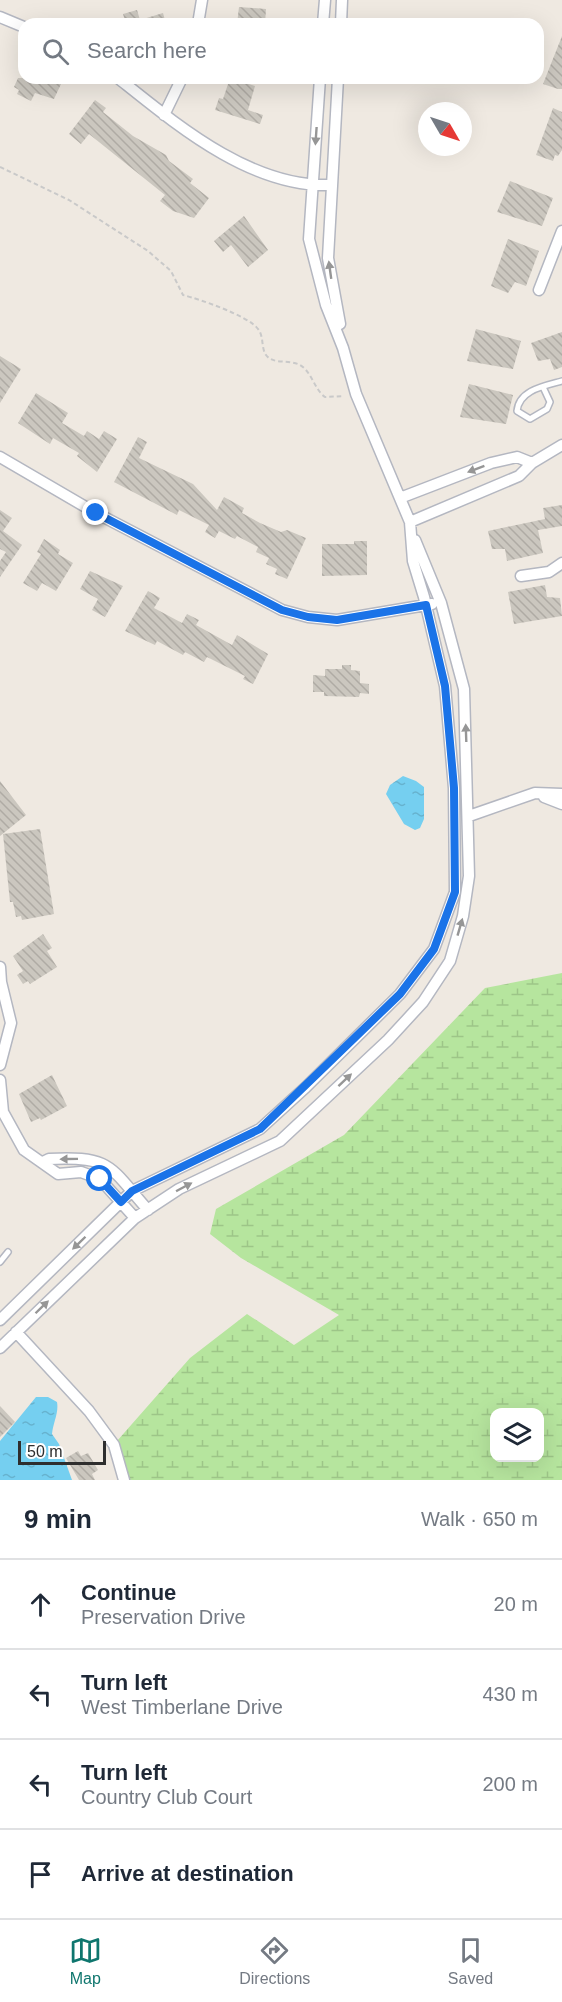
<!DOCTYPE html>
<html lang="en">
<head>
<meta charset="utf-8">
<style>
  body { margin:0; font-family:Arial,sans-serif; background:#f2f2f3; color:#1f2937 }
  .controls { position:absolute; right:18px; bottom:18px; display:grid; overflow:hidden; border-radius:12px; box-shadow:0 6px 24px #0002 }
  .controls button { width:54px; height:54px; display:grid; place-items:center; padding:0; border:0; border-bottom:2px solid #e0e1e3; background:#fff; color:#1f2937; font:30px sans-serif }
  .compass { position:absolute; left:418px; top:102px; width:54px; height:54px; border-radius:50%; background:#fff; box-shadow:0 6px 24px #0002; rotate:129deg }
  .scale { position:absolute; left:18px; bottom:15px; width:88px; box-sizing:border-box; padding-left:6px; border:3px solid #2e2e2e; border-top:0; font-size:16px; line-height:21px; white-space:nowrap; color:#2e2e2e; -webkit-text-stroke:4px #fff; paint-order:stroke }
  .stop { position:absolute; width:18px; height:18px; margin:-14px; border:4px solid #1a73e8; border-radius:50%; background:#fff }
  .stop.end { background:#1a73e8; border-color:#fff; box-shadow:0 2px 6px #0008 }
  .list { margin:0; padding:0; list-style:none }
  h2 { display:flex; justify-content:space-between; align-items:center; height:78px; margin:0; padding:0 24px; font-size:26px }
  h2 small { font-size:20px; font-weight:400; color:#747a83 }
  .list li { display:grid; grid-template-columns:39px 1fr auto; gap:18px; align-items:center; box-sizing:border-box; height:90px; padding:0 24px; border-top:2px solid #e0e1e3 }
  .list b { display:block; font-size:22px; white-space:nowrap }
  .list p { margin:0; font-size:20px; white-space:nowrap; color:#747a83 }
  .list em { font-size:20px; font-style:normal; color:#747a83 }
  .icon { flex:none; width:33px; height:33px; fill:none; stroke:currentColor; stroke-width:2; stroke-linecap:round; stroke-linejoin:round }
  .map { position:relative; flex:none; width:562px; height:1480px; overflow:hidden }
  .search { position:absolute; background:#fff; box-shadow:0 6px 24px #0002; left:18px; right:18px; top:18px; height:66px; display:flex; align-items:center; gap:15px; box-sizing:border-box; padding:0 21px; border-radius:18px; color:#747a83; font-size:22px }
  .sheet { height:438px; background:#fff }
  nav { display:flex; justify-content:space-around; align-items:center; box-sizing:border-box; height:84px; border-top:2px solid #e0e1e3; background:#fff; font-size:16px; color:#747a83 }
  nav a { display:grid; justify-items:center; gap:3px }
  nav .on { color:#0f766e }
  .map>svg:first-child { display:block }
  .wetland { fill:url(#wetland-marsh); fill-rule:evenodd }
  .water { fill:url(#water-ripples) }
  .building { fill:url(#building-back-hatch) }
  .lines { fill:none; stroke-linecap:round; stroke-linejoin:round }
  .service-casing { stroke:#b4b7c1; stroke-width:8 }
  .minor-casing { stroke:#b4b7c1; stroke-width:13 }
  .path { stroke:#c9c9c9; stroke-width:2; stroke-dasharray:4.5 3; stroke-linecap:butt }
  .service { stroke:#fff; stroke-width:5 }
  .minor { stroke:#fff; stroke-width:10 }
  .oneway { fill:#969696 }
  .route { stroke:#1a73e8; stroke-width:8 }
</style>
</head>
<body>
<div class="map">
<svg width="562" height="1480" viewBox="0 0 562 1480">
  <defs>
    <pattern id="wetland-marsh" width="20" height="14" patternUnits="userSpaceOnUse" patternTransform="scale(1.5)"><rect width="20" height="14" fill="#b6e59e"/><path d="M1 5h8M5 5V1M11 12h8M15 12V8" fill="none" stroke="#9dc588"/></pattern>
    <pattern id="water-ripples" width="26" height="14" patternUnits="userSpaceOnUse" patternTransform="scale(1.5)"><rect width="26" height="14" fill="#75cff0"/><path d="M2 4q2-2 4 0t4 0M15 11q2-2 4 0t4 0" fill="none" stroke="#66b2ce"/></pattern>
    <pattern id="building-back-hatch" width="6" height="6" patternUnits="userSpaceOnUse" patternTransform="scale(1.5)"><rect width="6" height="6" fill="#cbc7bf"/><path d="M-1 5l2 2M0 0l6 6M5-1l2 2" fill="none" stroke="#afaba4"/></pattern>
  </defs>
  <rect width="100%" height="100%" fill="#efe9e1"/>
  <path class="wetland" d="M562 973V1480H128L117 1441 190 1358 247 1314 294 1345 339 1315 241 1258 210 1234 216 1209 344 1135 485 988ZM494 1412H540V1458H494Z"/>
  <path class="water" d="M403 776 416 781 424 787V819L420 828 415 830 404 824 386 794 390 785Z
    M36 1397H48L57 1402C59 1413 53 1423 52 1434L59 1444 72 1480H0V1441Z"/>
  <path class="building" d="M239 7 266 9 265 24H237Z
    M137 10 140 20 163 13 166 24H126L123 14Z
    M562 36V89H558L543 84Z
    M18 78H48L61 84 54 99 35 93 31 101 17 94 19 90 14 87Z
    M230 78 255 86 248 110 263 115 260 124 215 110 219 98 223 99Z
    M95 100 106 108 103 112 133 136 166 155 169 161 193 179 190 183 209 198 194 218 173 211 160 201 165 195 89 134 81 144 69 134Z
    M553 108 562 112V150L558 156 555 155 553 161 536 155Z
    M510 181 553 198 542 226 497 212Z
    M244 216 268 250 248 267 231 245 223 252 214 241Z
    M508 239 539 251 526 286 515 282 508 293 491 286Z
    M476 329 521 341 513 369 467 361Z
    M562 332V367L554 370 550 359 538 361 531 343Z
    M0 356 21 369 0 403Z
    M469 384 513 395 506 424 460 417Z
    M36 393 68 413 62 423 84 436 87 431 99 439 104 431 117 439 97 472 77 456 79 453 53 438 50 444 18 423Z
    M138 437 147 442 139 458 193 484 217 510 224 497 244 508 242 513 260 523 281 532 287 530 306 538 287 579 275 574 277 569 266 564 269 558 256 552 258 547 237 536 235 539 219 531 215 538 205 532 209 525 179 510 177 515 114 482Z
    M562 505V526L538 530 543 553 507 561 505 549H492L488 531 545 519 543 508Z
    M0 510 12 518 3 531 22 545 0 577V561L6 552 0 549Z
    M44 539 60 550 58 554 73 563 56 591 42 583 37 591 23 583 41 554 37 552Z
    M354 541H367V575L322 576V544H354Z
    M90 571 123 586 105 617 92 610 98 599 80 589Z
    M545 585 547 597 560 598 562 616 514 624 508 592Z
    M148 591 160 598 154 608 182 623 187 614 199 620 196 625 232 645 237 635 268 654 253 684 243 679 245 676 207 657 204 662 185 652 183 655 157 641 155 645 125 631Z
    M342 665H351V670L360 671V683L369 684V694L360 693 359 697 324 696V692H313V675L325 676V669H342Z
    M0 781 26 815 0 836Z
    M40 829 54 914 22 920 21 916 16 917 13 902H10L3 834Z
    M43 934 52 948 47 951 57 967 30 984 28 981 23 984 17 975 23 971 13 956Z
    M52 1075 67 1106 41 1120 40 1118 31 1122 19 1094Z
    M0 1406 15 1422 0 1437Z
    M78 1451 81 1456 88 1453 98 1470 92 1474 95 1480H79L66 1458Z"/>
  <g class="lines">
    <defs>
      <path id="service" d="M543 387 550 402 547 409 530 419 517 411C519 390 544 386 562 381
        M0 1262 8 1252"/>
      <path id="minor" d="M0 17 24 27
        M198 24 202 0
        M323 24 325 0
        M341 24 342 0
        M118 78C177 125 251 188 331 185
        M338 78 328 258 340 324
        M164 115 182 78
        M539 290 562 231
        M0 457 96 513 282 610 308 617 337 620 432 604
        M400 498 491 463 517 457 532 463
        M410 522 519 476 532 463 562 445
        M521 576 549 572 562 563
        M544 797 562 804
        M469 816 535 793 562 794
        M0 967 1 982 11 1023 0 1065
        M0 1080 3 1112 24 1150 58 1174 81 1172 100 1179 135 1218
        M43 1162 49 1159C112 1156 109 1166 148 1210
        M0 1320 132 1191 260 1129 306 1087 400 994 434 949 455 892 454 788 445 686 424 597 413 561 410 522 356 394 343 348 326 305 309 239 320 78
        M16 1332 89 1411 114 1445 124 1480
        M0 1348 135 1218 179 1189 280 1141 388 1040 423 1002 450 961 463 916 469 876 464 689 441 603 415 540"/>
    </defs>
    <use href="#service" class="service-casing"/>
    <use href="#minor" class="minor-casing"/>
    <path class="path" d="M0 167 69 200 148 251 171 271 183 295C199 299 249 316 258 329 264 336 261 348 266 355 273 365 289 359 300 365 312 372 314 389 325 397L344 396"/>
    <use href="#service" class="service"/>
    <use href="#minor" class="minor"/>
  </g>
  <defs><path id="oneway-solid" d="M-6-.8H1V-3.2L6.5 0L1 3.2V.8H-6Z" transform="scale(1.5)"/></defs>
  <g class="oneway">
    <use href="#oneway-solid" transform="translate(316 136) rotate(94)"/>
    <use href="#oneway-solid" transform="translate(330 270) rotate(-98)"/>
    <use href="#oneway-solid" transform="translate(476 469) rotate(159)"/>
    <use href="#oneway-solid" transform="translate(466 733) rotate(-92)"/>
    <use href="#oneway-solid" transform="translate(460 927) rotate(-74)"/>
    <use href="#oneway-solid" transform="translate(345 1080) rotate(-43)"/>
    <use href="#oneway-solid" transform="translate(69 1159) rotate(179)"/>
    <use href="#oneway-solid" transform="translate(184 1187) rotate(-28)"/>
    <use href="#oneway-solid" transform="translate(79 1243) rotate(136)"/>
    <use href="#oneway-solid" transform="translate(42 1307) rotate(-44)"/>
  </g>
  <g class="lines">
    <path class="route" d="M96 513 282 610 308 617 337 620 426 605 445 686 454 788 455 892 434 949 400 994 260 1129 132 1191 121 1202 100 1179"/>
  </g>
</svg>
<div class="controls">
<button><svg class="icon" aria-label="layers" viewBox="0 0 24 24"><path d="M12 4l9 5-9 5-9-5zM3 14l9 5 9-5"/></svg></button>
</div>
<svg class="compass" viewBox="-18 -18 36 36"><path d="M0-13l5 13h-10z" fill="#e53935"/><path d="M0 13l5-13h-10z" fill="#747a83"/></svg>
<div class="scale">50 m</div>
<div class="stop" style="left:100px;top:1179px"></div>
<div class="stop end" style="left:96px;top:513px"></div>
<div class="search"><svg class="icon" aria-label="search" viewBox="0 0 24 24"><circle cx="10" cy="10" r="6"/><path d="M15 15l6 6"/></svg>Search here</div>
</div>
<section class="sheet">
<h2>9 min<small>Walk · 650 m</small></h2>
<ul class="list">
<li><svg class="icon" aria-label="ahead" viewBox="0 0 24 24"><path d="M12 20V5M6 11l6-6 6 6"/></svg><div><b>Continue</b><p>Preservation Drive</p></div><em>20 m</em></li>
<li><svg class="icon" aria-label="left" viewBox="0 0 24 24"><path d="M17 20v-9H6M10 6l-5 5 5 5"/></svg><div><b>Turn left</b><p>West Timberlane Drive</p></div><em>430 m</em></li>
<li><svg class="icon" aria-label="left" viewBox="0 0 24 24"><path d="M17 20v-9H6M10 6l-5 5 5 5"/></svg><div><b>Turn left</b><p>Country Club Court</p></div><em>200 m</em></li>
<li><svg class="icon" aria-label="arrive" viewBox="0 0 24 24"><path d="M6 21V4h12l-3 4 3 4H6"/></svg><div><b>Arrive at destination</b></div></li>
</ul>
</section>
<nav>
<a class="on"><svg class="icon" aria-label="map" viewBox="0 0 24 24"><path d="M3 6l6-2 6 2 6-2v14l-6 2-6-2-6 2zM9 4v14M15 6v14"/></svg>Map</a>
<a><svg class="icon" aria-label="directions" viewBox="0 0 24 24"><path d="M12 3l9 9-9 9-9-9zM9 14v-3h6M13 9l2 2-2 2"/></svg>Directions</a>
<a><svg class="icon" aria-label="saved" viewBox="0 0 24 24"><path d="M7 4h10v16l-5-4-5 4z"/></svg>Saved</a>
</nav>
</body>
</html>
